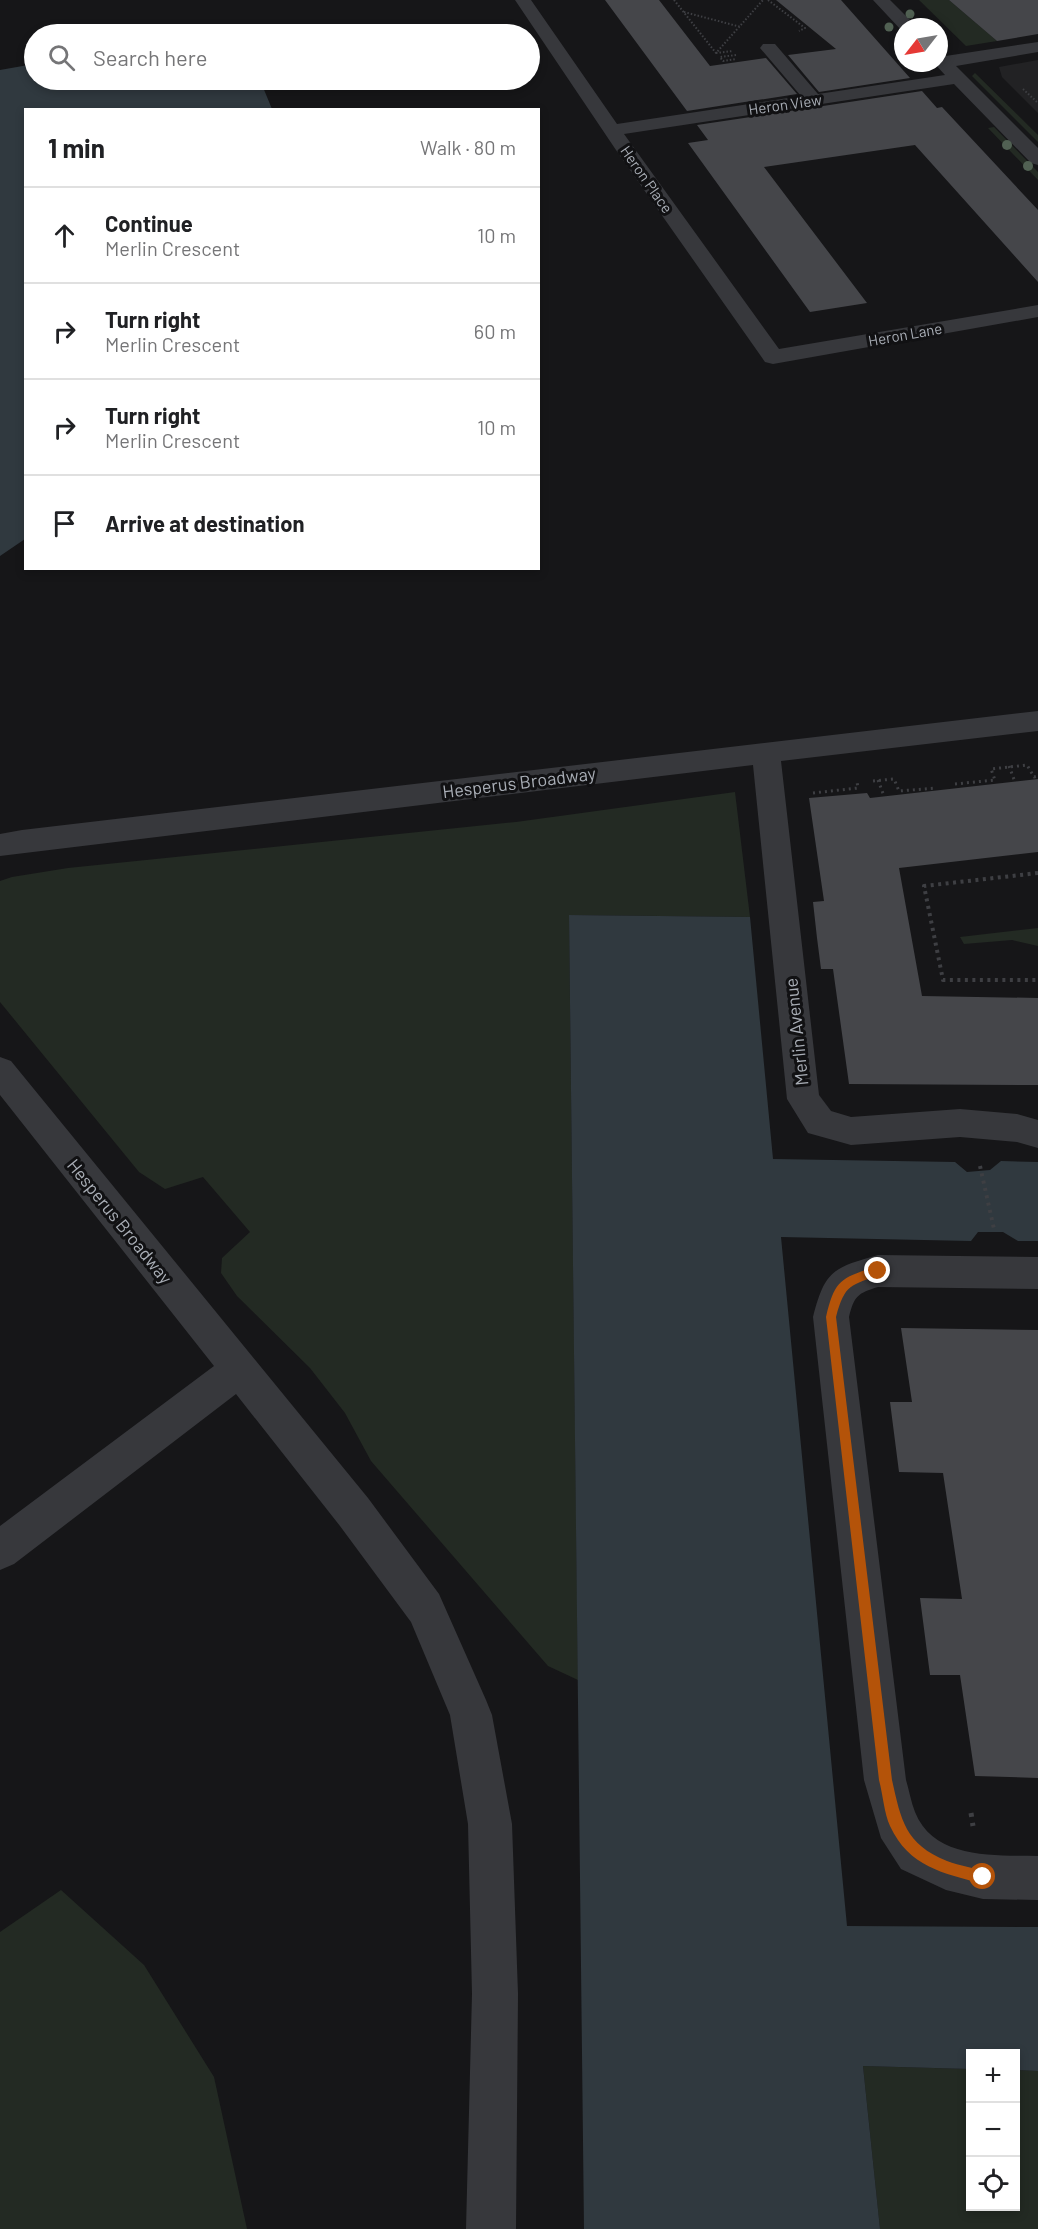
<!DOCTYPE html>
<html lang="en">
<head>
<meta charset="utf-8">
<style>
  body { margin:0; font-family:Barlow,sans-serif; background:#f6f6f6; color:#202124 }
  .controls { position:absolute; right:18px; bottom:18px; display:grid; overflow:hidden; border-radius:0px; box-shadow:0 3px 9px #0003 }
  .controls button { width:54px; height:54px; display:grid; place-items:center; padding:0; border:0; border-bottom:2px solid #e0e0e0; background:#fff; color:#202124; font:30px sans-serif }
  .compass { position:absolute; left:894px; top:18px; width:54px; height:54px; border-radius:50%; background:#fff; box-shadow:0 3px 9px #0003; rotate:239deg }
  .stop { position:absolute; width:18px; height:18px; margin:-14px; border:4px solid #b45309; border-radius:50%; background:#fff }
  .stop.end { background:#b45309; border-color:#fff; box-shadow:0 2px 6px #0008 }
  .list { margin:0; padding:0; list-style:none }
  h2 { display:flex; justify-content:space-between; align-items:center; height:78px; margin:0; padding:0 24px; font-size:26px }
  h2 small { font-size:20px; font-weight:400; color:#757577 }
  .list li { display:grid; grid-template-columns:39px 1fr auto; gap:18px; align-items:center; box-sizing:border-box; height:96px; padding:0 24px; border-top:2px solid #e0e0e0 }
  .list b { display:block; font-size:22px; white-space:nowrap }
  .list p { margin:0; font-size:20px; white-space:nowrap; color:#757577 }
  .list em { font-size:20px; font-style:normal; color:#757577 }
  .icon { flex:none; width:33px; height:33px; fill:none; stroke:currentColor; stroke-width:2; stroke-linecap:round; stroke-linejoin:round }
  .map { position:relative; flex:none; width:1038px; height:2229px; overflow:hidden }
  .search { position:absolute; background:#fff; box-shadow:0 3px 9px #0003; left:24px; top:24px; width:516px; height:66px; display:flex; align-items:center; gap:15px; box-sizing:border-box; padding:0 21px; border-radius:33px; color:#757577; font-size:22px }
  .panel { position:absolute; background:#fff; box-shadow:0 3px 9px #0003; left:24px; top:108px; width:516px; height:462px; border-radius:0px }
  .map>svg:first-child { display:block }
  .built { fill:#222224 }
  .green { fill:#232a23 }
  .water { fill:#30393f }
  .building { fill:#45464a }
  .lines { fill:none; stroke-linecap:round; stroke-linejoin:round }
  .path-far3 { stroke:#3e3f43; stroke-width:2; stroke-dasharray:1.5 2; stroke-linecap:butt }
  .path-far2 { stroke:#3e3f43; stroke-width:3; stroke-dasharray:2 4; stroke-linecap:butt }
  .path-far1 { stroke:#3e3f43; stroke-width:4; stroke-dasharray:3 4.5; stroke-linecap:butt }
  .path { stroke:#3e3f43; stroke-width:5; stroke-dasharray:4 6; stroke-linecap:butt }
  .minor { fill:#37383c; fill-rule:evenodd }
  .tree { fill:#516153 }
  .route { fill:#b45309 }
  .labels { text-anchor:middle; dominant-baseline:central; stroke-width:6; stroke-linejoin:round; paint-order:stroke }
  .far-street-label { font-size:15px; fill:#a9aeb6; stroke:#111113 }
  .street-label { font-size:18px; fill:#a9aeb6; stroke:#111113 }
</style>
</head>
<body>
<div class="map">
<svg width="1038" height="2229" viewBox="0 0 1038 2229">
  <rect width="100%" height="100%" fill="#161618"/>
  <path class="built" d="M1038 60V113L1002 77 999 67Z"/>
  <path class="green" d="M919 0H949L997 41 966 46Z
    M975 73 1038 135V142L972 76Z
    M994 127 1038 172V180L988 128Z
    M735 792 750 917 569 915 578 1680 548 1666 371 1461 345 1413 310 1368 237 1296 221 1273 222 1258 250 1232 203 1177 165 1189 139 1172 0 1002V881L12 877 68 868 516 822Z
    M1038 928V946L1012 940 964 944 960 937Z
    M61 1890 144 1965 214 2077 247 2229H0V1932Z
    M863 2066 970 2069V2206H1016V2070L1038 2071V2229H880Z"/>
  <path class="water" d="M34 64V80H260L272 109 26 110 25 539 0 556V70Z
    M569 915 750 917 773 1159 955 1162 967 1172 990 1170 1001 1161 1038 1162V1241H1018L1003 1232H978L971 1241 781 1237 847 1926 1038 1927V2071L1016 2070V2054H970V2069L863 2066 880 2229H584Z"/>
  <path class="building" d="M605 0H659L710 66 766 58 797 94 687 111Z
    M776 0H841L910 78 819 92 788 55 836 49Z
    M949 0H1038V34L997 41Z
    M922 91 937 108 942 107 1038 210V282L915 145 764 167 867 303 810 312 688 143 708 140 697 125Z
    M1038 779V852L899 868 922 996 1038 998V1085L849 1084 833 969H821L817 938 813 902 824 901 809 798 867 793 870 798Z
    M901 1328 1038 1330V1778L975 1776 960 1675H930L920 1598 962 1599 943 1473 899 1472 890 1402H912Z"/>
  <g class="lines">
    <path class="path-far3" d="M674 0 716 53 763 0
      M768 0 805 28 799 31
      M684 12 741 27
      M716 53 733 51
      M736 55 720 57 723 61 736 59
      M1023 89 1038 103"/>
    <path class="path-far2" d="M1009 766 1015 782
      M878 780 884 796
      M873 781 894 779 899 791 936 788
      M955 784 995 780 991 769 1027 765 1034 777 1038 776
      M813 793 858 788 857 782"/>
    <path class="path-far1" d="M1038 873 924 886 943 980H1038
      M980 1166 994 1229"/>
    <path class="path" d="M971 1813 973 1826"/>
    <path class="minor" d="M515 0H531L617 124 801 96 760 48 763 44H775L818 94 945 75 934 63H939V57L1038 42V52L956 66 1038 148V165L1031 163 954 84 624 134 779 349 1038 305V317L773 364 765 362 616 150Z
      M873 0H890L917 27H903L902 31Z
      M1038 711V731L781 761 819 1095 831 1111 851 1117 960 1109 1017 1114 1038 1120V1148L1017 1142 960 1137 851 1145 808 1133 787 1099 753 765 0 856V834L22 830Z
      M0 1057 11 1061 368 1498 439 1594 486 1700 492 1715 512 1824 518 1994 516 2229H466L472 1994 468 1824 450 1715 411 1622 340 1526 236 1394 14 1564 0 1570V1526L214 1366 0 1095Z
      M878 1255 1038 1257V1289L878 1287C858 1293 854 1296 849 1317L906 1780C909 1790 911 1802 915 1812 934 1860 995 1855 1038 1856V1900L983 1899 946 1890 901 1869 881 1838 864 1780 813 1317C825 1270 833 1268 878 1255Z"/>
  </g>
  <g class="tree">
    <circle cx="910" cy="14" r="4.5"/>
    <circle cx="889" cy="27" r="4.5"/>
    <circle cx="1007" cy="145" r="5"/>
    <circle cx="1028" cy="166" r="5"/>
  </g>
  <path class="route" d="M878 1266 883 1271 881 1274C851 1286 845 1283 836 1317L892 1780C901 1820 905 1844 947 1861 960 1866 974 1867 987 1873L989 1877 987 1882 983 1884C943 1873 909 1867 890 1826 884 1813 883 1795 879 1780L826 1317C835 1279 841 1278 878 1266Z"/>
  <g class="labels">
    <g class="far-street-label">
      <text transform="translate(785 104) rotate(-8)">Heron View</text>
      <text transform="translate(647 179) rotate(55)">Heron Place</text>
      <text transform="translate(905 334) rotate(-10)">Heron Lane</text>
    </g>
    <g class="street-label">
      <text transform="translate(519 782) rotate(-7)">Hesperus Broadway</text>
      <text transform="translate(796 1032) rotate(-96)">Merlin Avenue</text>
      <text transform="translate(120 1221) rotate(51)">Hesperus Broadway</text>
    </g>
  </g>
</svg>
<div class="controls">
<button>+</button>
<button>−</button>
<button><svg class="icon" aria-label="locate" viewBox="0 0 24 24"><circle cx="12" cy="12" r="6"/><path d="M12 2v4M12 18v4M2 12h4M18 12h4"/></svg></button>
</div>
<svg class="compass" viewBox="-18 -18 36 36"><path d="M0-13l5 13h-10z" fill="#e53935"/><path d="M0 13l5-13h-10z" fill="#757577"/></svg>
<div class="stop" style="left:983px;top:1877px"></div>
<div class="stop end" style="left:878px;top:1271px"></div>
<div class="search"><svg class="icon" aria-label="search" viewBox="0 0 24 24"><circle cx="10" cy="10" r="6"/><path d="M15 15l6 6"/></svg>Search here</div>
<section class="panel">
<h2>1 min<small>Walk · 80 m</small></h2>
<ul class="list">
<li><svg class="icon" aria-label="ahead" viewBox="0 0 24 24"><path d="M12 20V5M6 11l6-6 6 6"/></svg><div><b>Continue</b><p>Merlin Crescent</p></div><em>10 m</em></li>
<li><svg class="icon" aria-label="right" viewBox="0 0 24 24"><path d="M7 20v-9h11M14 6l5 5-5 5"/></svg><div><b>Turn right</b><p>Merlin Crescent</p></div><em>60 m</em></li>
<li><svg class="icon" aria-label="right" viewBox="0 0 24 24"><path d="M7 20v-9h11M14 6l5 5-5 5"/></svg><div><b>Turn right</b><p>Merlin Crescent</p></div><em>10 m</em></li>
<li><svg class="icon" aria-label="arrive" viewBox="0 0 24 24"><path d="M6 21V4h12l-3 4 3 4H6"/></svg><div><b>Arrive at destination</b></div></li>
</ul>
</section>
</div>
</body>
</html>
